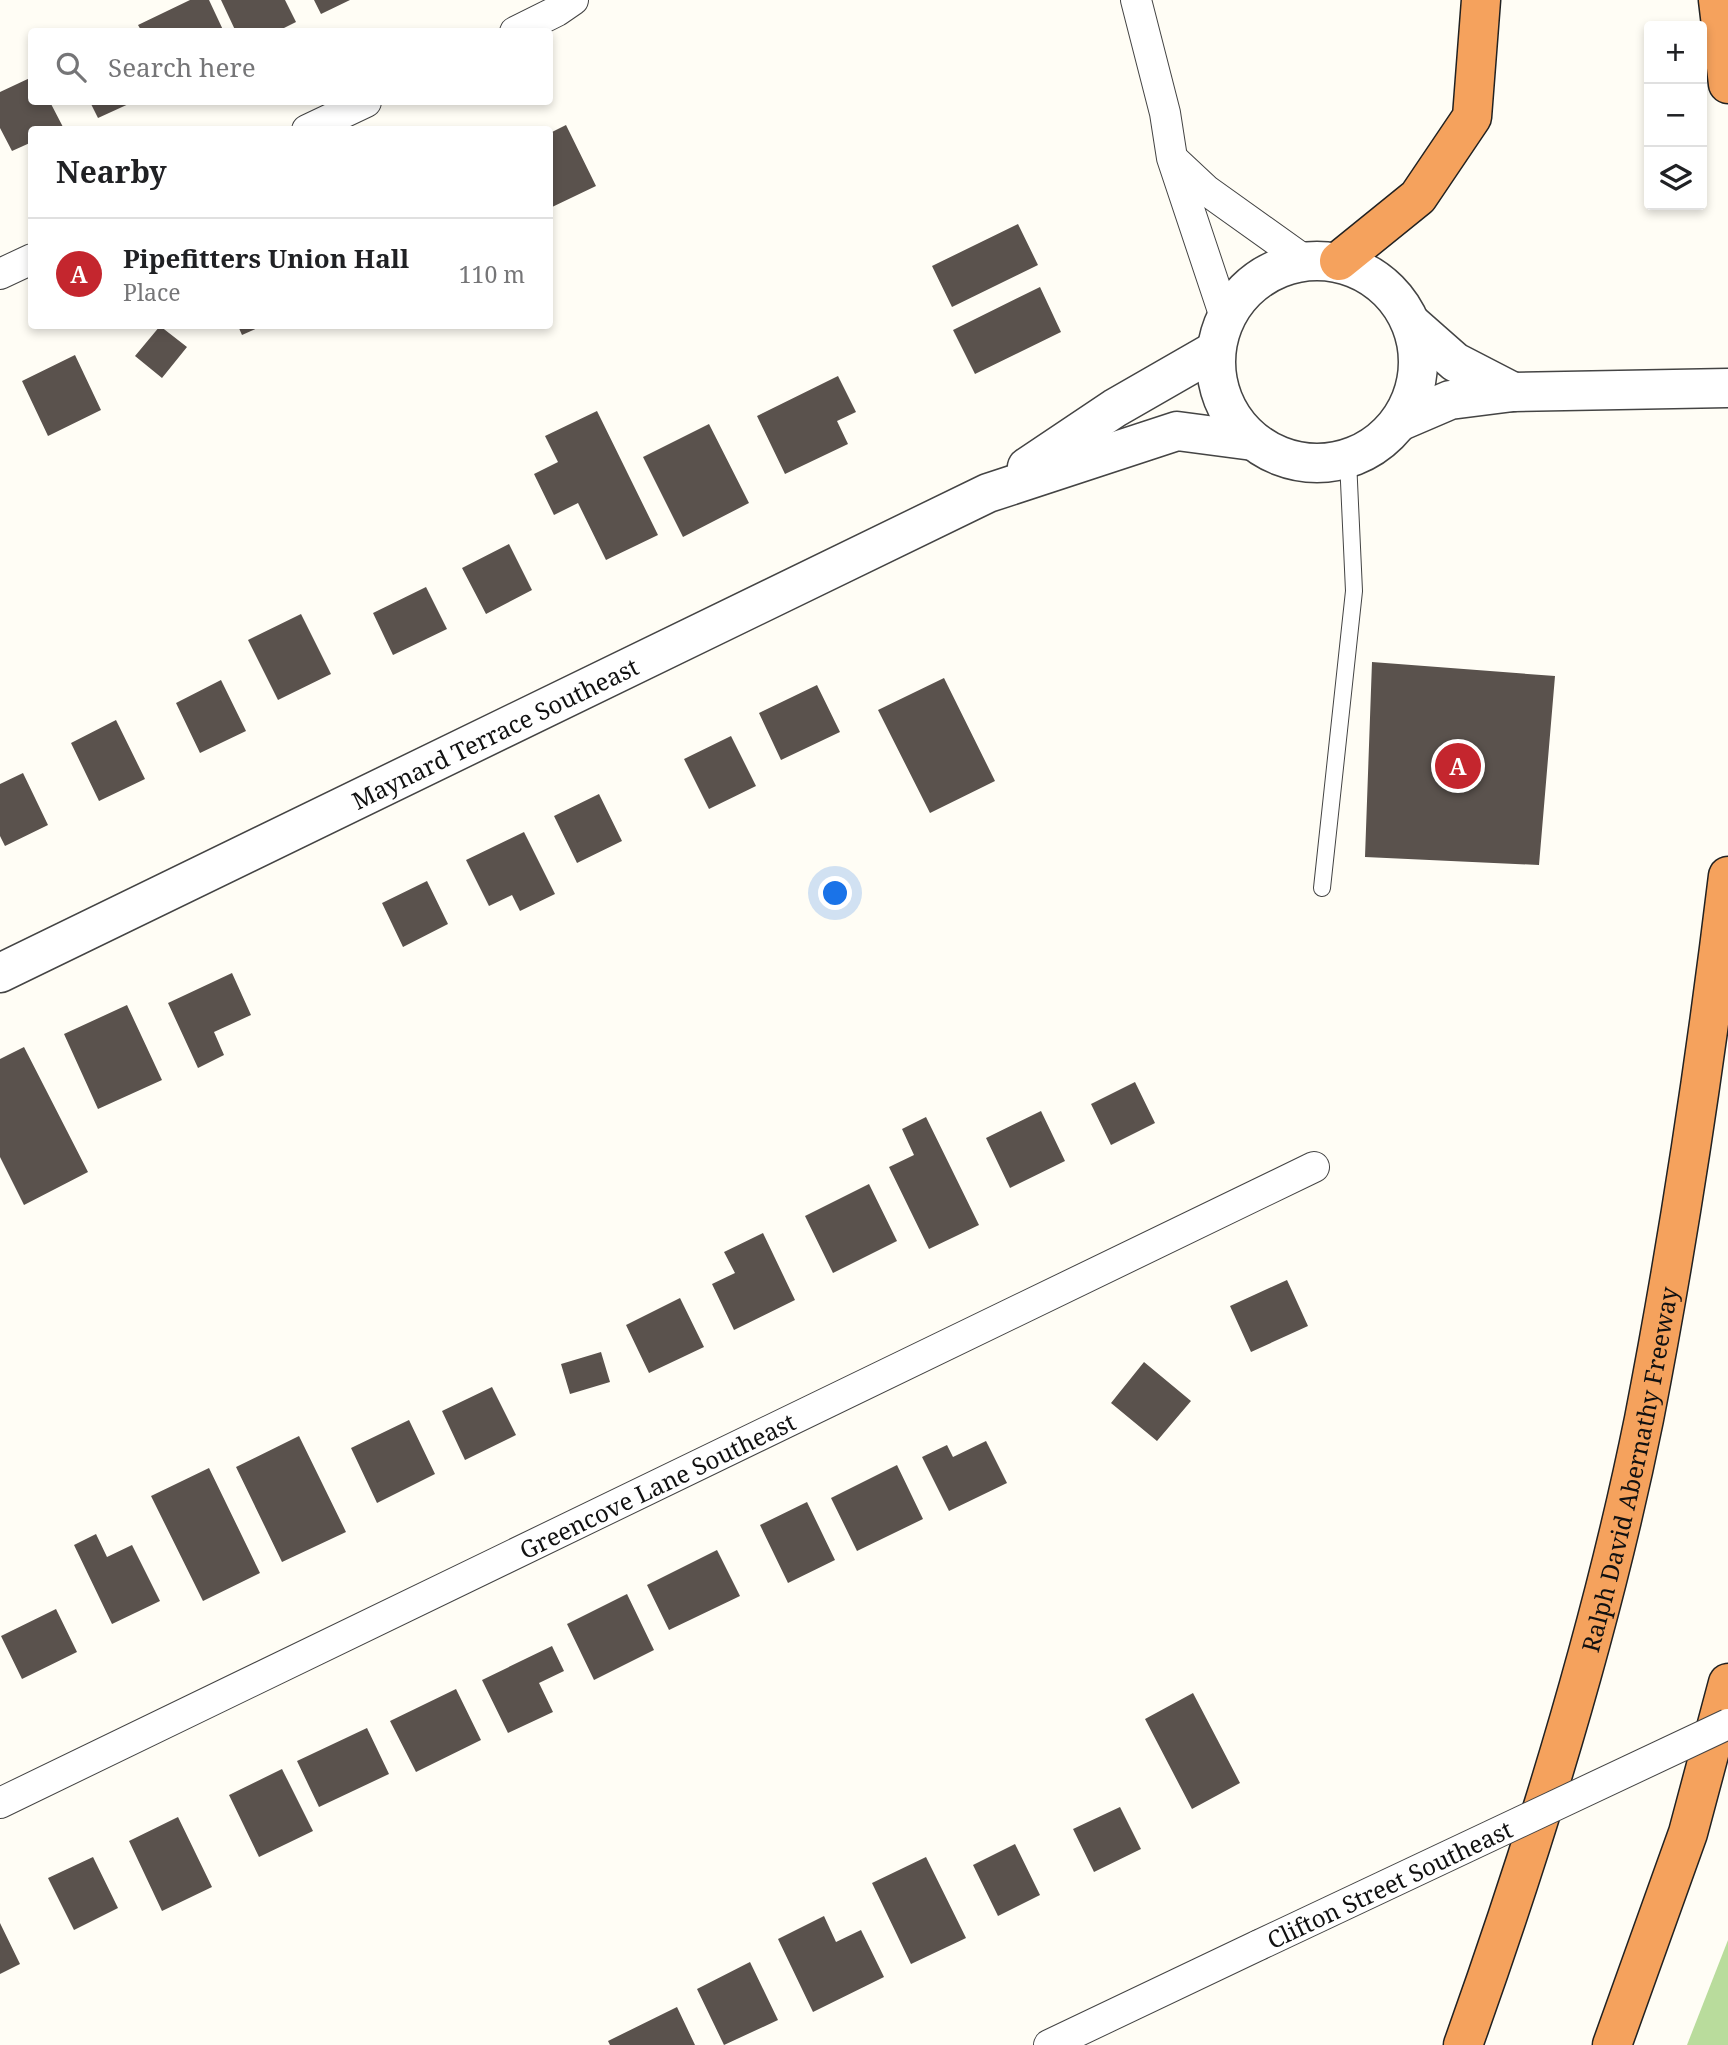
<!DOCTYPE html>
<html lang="en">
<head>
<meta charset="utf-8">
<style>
  body { margin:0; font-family:"Noto Serif",serif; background:#f6f6f6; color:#202124 }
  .controls { position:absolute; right:21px; top:21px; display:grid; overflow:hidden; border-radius:7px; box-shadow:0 4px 10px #0003 }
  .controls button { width:63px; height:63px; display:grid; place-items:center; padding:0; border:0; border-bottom:2px solid #e0e0e0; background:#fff; color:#202124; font:35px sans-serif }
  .you { position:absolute; left:836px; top:894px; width:24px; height:24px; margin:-18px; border:5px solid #fff; border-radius:50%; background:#1a73e8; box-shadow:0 0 0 10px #1a73e833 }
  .badge { display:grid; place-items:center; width:46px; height:46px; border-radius:50%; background:#c4262e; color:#fff; font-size:23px; font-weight:700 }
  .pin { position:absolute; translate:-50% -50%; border:4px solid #fff; box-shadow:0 2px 7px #0006 }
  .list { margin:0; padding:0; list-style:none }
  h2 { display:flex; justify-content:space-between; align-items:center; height:91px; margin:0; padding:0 28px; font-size:30px }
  h2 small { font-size:23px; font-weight:400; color:#757577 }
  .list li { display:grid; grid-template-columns:46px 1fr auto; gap:21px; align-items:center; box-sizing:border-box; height:112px; padding:0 28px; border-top:2px solid #e0e0e0 }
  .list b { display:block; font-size:26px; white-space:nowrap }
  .list p { margin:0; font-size:23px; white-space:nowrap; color:#757577 }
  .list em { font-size:23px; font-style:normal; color:#757577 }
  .icon { flex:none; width:38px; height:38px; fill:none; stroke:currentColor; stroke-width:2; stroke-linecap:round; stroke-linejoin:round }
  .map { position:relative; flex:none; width:1728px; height:2045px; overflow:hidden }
  .search { position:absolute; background:#fff; box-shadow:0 4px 10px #0003; left:28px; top:28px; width:525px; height:77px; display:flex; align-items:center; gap:18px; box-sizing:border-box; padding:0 24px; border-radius:7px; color:#757577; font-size:26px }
  .panel { position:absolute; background:#fff; box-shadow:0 4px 10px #0003; left:28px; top:126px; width:525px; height:203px; border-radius:7px }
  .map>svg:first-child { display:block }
  .forest { fill:#b9dc9c }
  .building { fill:#5a524d }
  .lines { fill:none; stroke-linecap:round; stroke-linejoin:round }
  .service-casing { stroke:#444; stroke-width:18 }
  .minor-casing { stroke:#444; stroke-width:32 }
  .tertiary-casing { stroke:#444; stroke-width:41 }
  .motorway-casing { stroke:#222; stroke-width:41 }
  .service { stroke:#fff; stroke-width:16 }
  .minor { stroke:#fff; stroke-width:30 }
  .tertiary { stroke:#fff; stroke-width:38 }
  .motorway { stroke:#f5a25d; stroke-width:38 }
  .minor-bridge-casing { stroke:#444; stroke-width:32; stroke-linecap:butt }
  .minor-bridge { stroke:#fff; stroke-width:30 }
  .labels { text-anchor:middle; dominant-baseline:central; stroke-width:7; stroke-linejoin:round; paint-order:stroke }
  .street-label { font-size:24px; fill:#111; stroke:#fff }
</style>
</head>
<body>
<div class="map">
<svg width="1728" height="2045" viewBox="0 0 1728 2045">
  <rect width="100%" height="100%" fill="#fffdf5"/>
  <path class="forest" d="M1728 1940V2045H1687Z"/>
  <path class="building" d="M190 0H209L224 32H142L138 25Z
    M221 0H285L296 22 276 32H236Z
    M314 0H350L321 14Z
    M32 77V102H50L63 127 32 130V142L12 151 0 128V92Z
    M90 102H133L98 118Z
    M566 125 596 186 550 208V133Z
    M1018 224 1038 265 952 307 932 266Z
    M1040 287 1061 332 975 374 953 330Z
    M160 326 187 347 162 378 135 356Z
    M238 326H262L242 335Z
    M75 355 101 410 48 436 22 381Z
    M838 376 856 412 837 421 848 444 785 474 757 416Z
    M597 411 658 535 606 560 578 503 554 515 534 474 558 462 545 436Z
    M709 424 749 503 683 537 643 457Z
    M509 544 532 590 486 614 462 568Z
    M426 587 447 629 393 655 373 613Z
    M301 614 331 674 278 700 248 640Z
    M1372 662 1555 676 1539 865 1365 857Z
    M944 678 995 781 930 813 878 710Z
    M221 680 246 731 200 753 176 703Z
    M817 685 840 732 781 760 759 713Z
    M116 720 145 779 99 801 71 743Z
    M731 736 756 786 709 809 684 759Z
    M23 773 48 825 5 846 0 836V784Z
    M599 794 622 841 577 863 554 816Z
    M524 832 555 894 520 911 512 895 489 906 466 860Z
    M427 881 448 924 403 947 382 903Z
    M232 973 251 1015 214 1032 224 1055 198 1068 168 1003Z
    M127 1005 162 1080 98 1109 64 1034Z
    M24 1047 88 1172 24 1205 0 1157V1059Z
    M1135 1082 1155 1123 1111 1145 1091 1104Z
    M1041 1111 1065 1161 1010 1188 986 1138Z
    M926 1117 979 1225 929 1249 889 1167 914 1155 902 1129Z
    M869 1184 897 1241 833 1273 805 1216Z
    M763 1233 795 1300 734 1330 712 1284 735 1273 724 1252Z
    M1287 1280 1308 1326 1251 1352 1230 1306Z
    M680 1298 704 1347 649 1373 626 1325Z
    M601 1352 610 1382 570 1394 561 1364Z
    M1144 1362 1191 1401 1157 1441 1111 1403Z
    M492 1387 516 1435 465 1460 442 1411Z
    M409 1420 435 1474 377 1503 351 1448Z
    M299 1436 346 1532 282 1562 236 1467Z
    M986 1441 1007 1483 949 1511 922 1457 947 1445 953 1457Z
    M897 1465 923 1519 857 1551 831 1498Z
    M209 1468 260 1573 203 1601 151 1496Z
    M807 1502 835 1560 788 1583 760 1525Z
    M96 1534 107 1557 132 1545 160 1601 112 1624 74 1545Z
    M717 1550 740 1596 669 1630 647 1585Z
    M627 1594 654 1650 594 1680 567 1624Z
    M56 1609 77 1652 22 1679 1 1636Z
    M552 1646 564 1671 539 1683 553 1712 508 1733 482 1680Z
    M456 1689 481 1740 416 1772 390 1721Z
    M1193 1693 1240 1783 1192 1809 1145 1719Z
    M367 1728 389 1774 319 1807 297 1761Z
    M282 1769 313 1831 259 1857 229 1795Z
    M1120 1807 1141 1849 1094 1872 1073 1829Z
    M178 1817 212 1887 162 1911 129 1841Z
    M1015 1844 1040 1895 998 1916 973 1865Z
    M93 1857 118 1908 74 1930 48 1878Z
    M926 1857 966 1938 911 1964 872 1883Z
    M824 1916 836 1942 861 1930 884 1977 813 2012 778 1939Z
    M0 1923 20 1964 0 1974Z
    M750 1962 778 2020 724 2045 697 1989Z
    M677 2007 695 2045H610L608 2041Z"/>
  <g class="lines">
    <defs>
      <path id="service" d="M1322 888 1354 591 1348 460"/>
      <g id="minor">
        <path d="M1136 0 1165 113 1172 158 1225 317"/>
        <path d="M515 32 557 11 573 0"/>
        <path d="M307 130 366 102"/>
        <path d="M1175 161 1206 190 1304 260"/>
        <path d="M0 274 32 259"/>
        <path id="s1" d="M0 1803 1314 1167"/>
        <path d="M1049 2045 1259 1945"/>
      </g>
      <g id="tertiary">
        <circle cx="1317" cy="362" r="101"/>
        <path d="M1413 325 1455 362 1513 392"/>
        <path d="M1401 421 1450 400 1513 392 1728 388"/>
        <path d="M1027 467 1115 408 1216 350"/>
        <path id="s2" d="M0 973 988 493 1177 431 1253 441"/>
      </g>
      <g id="motorway">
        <path d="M1718 0 1728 84"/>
        <path d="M1339 261 1418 197 1472 117 1481 0"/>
        <path id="s3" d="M1463 2045C1536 1841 1601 1631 1644 1419 1679 1239 1706 1058 1728 876"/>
        <path d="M1612 2045 1688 1833 1728 1683"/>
      </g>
    </defs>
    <use href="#service" class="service-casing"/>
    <use href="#minor" class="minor-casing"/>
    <use href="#tertiary" class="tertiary-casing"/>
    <use href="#motorway" class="motorway-casing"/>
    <use href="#service" class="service"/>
    <use href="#minor" class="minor"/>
    <use href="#tertiary" class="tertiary"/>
    <use href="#motorway" class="motorway"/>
    <defs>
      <g id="minor-bridge">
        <path id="s4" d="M1259 1945 1728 1724"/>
      </g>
    </defs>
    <use href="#minor-bridge" class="minor-bridge-casing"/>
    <use href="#minor-bridge" class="minor-bridge"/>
  </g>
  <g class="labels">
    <g class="street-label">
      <text stroke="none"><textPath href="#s2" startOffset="550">Maynard Terrace Southeast</textPath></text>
      <text stroke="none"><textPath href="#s3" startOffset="600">Ralph David Abernathy Freeway</textPath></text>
      <text stroke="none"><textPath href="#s1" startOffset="730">Greencove Lane Southeast</textPath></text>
      <text stroke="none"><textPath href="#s4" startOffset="144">Clifton Street Southeast</textPath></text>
    </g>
  </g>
</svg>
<div class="controls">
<button>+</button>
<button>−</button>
<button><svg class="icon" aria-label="layers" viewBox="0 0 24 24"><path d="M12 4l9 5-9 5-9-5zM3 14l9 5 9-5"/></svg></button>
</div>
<div class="you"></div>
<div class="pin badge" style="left:1458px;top:766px">A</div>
<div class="search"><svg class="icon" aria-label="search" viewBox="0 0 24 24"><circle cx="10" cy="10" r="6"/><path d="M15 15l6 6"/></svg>Search here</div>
<section class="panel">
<h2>Nearby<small></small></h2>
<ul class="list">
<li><span class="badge">A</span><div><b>Pipefitters Union Hall</b><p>Place</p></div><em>110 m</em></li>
</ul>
</section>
</div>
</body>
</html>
